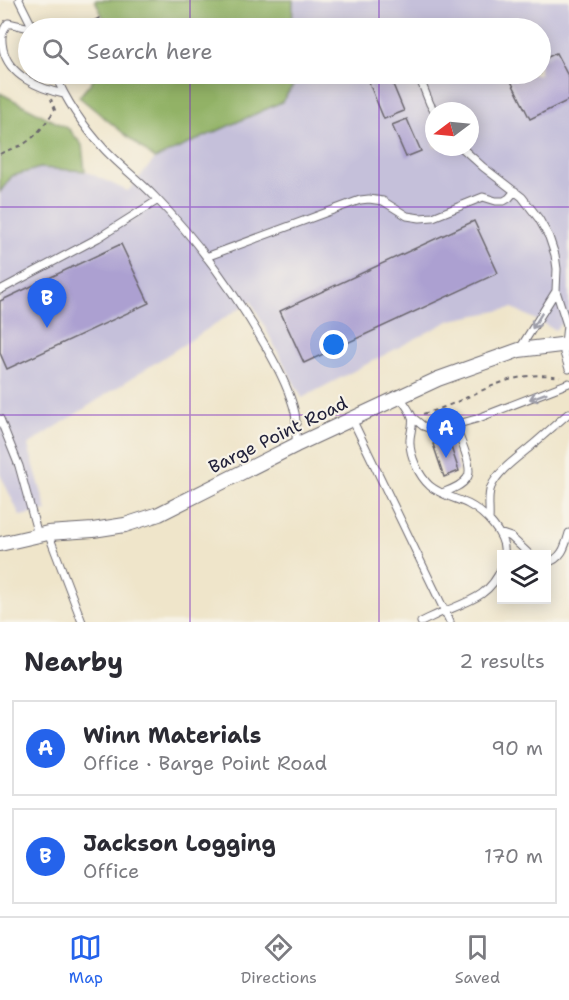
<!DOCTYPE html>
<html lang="en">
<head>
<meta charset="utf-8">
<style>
  body { margin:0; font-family:"Shantell Sans",sans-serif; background:#f7f7f7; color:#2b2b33 }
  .controls { position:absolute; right:18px; bottom:18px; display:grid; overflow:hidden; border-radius:0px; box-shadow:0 3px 15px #0003 }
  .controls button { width:54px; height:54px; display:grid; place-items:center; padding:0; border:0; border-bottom:2px solid #e1e1e2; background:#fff; color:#2b2b33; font:30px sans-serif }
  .compass { position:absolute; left:425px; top:102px; width:54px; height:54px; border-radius:50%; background:#fff; box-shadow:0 3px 15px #0003; rotate:254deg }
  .you { position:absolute; left:334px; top:345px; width:21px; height:21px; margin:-15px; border:4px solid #fff; border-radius:50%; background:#1a73e8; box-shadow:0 0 0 9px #1a73e833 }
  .badge { display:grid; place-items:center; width:39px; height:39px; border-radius:50%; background:#2563eb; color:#fff; font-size:20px; font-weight:700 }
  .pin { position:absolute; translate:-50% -50px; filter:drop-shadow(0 2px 3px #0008) }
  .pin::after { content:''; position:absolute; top:32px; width:21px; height:18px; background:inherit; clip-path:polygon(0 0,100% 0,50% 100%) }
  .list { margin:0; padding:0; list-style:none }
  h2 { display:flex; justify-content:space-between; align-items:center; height:78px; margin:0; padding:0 24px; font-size:26px }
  h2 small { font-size:20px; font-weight:400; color:#7c7c81 }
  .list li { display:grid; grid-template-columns:39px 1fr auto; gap:18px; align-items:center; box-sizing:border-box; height:96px; margin:0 12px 12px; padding:0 12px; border:2px solid #e1e1e2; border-radius:0px }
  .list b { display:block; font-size:22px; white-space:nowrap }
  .list p { margin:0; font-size:20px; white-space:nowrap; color:#7c7c81 }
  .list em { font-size:20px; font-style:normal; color:#7c7c81 }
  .icon { flex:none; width:33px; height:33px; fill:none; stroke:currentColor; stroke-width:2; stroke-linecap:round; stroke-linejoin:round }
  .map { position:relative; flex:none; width:569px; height:622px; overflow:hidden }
  .search { position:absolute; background:#fff; box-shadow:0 3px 15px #0003; left:18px; right:18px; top:18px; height:66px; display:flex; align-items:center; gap:15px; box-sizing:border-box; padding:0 21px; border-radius:33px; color:#7c7c81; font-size:22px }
  .sheet { height:294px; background:#fff }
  nav { display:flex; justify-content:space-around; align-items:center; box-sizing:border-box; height:84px; border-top:2px solid #e1e1e2; background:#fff; font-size:16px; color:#7c7c81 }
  nav a { display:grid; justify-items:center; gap:3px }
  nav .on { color:#2563eb }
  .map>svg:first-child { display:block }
  .industrial { fill:#c5c0da; fill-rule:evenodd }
  .forest { fill:#92b266; stroke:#5a6a50; stroke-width:1.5 }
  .building { fill:#aca0d1 }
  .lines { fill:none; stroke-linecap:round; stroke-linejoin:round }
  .lane-casing { stroke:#6a666d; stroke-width:9 }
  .street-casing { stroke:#6a666d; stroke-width:16 }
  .path { stroke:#6a666d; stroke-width:2; stroke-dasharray:4.5 4.5; stroke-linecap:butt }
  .lane { stroke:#fff; stroke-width:7 }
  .street { stroke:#fff; stroke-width:14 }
  .oneway { stroke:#9c9ca7 }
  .grid { fill:none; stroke:#7b2cbf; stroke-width:1.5; stroke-opacity:0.55 }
  .labels { text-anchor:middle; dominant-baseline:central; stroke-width:4.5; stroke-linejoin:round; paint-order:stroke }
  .street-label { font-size:18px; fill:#22223b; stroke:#f7f3e8 }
</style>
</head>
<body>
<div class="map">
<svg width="569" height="622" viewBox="0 0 569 622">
  <rect width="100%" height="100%" fill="#f7f3e8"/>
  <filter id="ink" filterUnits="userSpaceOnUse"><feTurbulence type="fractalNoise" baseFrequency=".0167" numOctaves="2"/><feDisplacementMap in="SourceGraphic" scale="12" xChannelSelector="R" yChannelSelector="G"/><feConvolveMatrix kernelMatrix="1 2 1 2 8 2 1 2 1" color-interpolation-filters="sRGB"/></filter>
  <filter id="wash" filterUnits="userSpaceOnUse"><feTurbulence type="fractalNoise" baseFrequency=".008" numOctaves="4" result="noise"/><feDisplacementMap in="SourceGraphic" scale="24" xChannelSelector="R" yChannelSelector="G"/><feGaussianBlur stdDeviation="1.35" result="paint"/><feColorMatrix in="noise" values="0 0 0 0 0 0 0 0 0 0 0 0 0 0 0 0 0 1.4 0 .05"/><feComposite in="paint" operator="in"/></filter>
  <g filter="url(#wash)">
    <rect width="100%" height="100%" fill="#efe5ca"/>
    <path class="industrial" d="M293 0H569V316L555 330 513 308 451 320 302 398 251 301 28 445 47 511 20 516 0 474V192L12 176 40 168 85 171 128 191 155 159 282 102 298 78 297 74H540V28H292ZM434 111H470V147H434Z"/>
    <path class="forest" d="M95 0H293L292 28H108Z
      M98 74H297L298 78 282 102 155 159 79 97Z
      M0 93 69 129 82 145 85 171 40 168 12 176 0 192Z"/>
    <g id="blocks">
      <path class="building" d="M99 18 102 23 93 28H80Z
        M556 53 569 78V100L530 119 509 77 515 74H540V61Z
        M389 75 404 111 384 119 369 83Z
        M407 119 421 151 406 157 392 125Z
        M474 221 498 273 304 363 280 311Z
        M121 244 149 303 7 369 0 353V301Z
        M446 432 459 471 444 477 433 444 439 442 437 436Z"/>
    </g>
  </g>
  <g filter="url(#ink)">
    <use href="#blocks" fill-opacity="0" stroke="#6a666d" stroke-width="1.5"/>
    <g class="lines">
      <defs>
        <path id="lane" d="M19 0 33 28
          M30 28 8 23C1 32 1 39 3 49 9 76 40 89 64 94
          M55 74C66 101 85 128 105 150 120 166 139 180 155 197 198 241 235 293 266 347 277 366 290 391 295 413 297 424 296 435 296 445
          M418 74 430 104 434 111
          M461 147 483 167 522 197 539 219 549 237 555 255 557 269 556 291 567 325 564 353 569 369
          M206 257 360 200 369 199 383 201 407 216 420 218 433 217 483 197 496 201H504L509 198 515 191
          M0 290 98 238 158 200
          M519 350 556 291
          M400 397C404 403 410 410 412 417 414 424 410 433 410 440 409 455 419 476 430 486 441 495 455 498 468 504 484 512 507 535 504 554
          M412 417 423 426 431 429 444 428 476 419 569 383
          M0 419 19 466 38 535
          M352 419 450 622
          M442 493C450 490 462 486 467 478 474 469 461 441 457 431
          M489 520C490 509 487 497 491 487 498 471 517 458 530 447 543 436 556 424 569 413
          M48 533 82 622
          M499 533 511 537 529 554
          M546 563C562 559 565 547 569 533
          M421 622C430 618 439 613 448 610 473 600 491 594 502 567"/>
        <path id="street" d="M0 544 48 533 93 530 125 525 159 514 296 445 438 379 519 350 569 344"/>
      </defs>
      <use href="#lane" class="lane-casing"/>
      <use href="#street" class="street-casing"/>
      <path class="path" d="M0 154C7 150 15 148 22 145 37 137 45 123 55 110L51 99
        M423 414C471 402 506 367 560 377"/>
      <use href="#lane" class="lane"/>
      <use href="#street" class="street"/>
    </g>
    <defs><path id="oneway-shaft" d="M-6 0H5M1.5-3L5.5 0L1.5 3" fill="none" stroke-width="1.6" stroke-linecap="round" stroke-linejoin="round" transform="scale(1.5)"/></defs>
    <g class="oneway">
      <use href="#oneway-shaft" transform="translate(537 321) rotate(122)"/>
      <use href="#oneway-shaft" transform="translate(538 396) rotate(160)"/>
    </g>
  </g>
  <path class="grid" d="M190 0V28M379 0V28M190 74V622M379 74V622M0 207H569M0 415H569"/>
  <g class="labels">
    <g class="street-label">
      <text transform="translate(278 435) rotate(-26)">Barge Point Road</text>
    </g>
  </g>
</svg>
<div class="controls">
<button><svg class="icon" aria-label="layers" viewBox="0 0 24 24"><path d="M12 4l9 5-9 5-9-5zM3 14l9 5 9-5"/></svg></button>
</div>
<svg class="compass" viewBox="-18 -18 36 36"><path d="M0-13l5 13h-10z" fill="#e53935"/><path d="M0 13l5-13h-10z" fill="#7c7c81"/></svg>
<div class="you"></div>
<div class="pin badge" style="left:446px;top:458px">A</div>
<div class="pin badge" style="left:47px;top:328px">B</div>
<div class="search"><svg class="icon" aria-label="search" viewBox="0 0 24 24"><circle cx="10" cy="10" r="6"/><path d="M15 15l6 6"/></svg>Search here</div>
</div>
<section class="sheet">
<h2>Nearby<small>2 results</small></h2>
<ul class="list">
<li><span class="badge">A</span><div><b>Winn Materials</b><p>Office · Barge Point Road</p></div><em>90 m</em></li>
<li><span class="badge">B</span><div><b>Jackson Logging</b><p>Office</p></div><em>170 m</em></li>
</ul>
</section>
<nav>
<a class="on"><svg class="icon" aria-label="map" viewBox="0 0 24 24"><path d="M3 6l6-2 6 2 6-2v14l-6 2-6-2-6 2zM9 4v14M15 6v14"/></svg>Map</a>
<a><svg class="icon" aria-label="directions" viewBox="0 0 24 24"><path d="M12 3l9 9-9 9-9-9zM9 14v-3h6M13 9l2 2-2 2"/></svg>Directions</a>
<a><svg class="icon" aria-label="saved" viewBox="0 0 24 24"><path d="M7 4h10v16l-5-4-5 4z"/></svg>Saved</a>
</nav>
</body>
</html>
